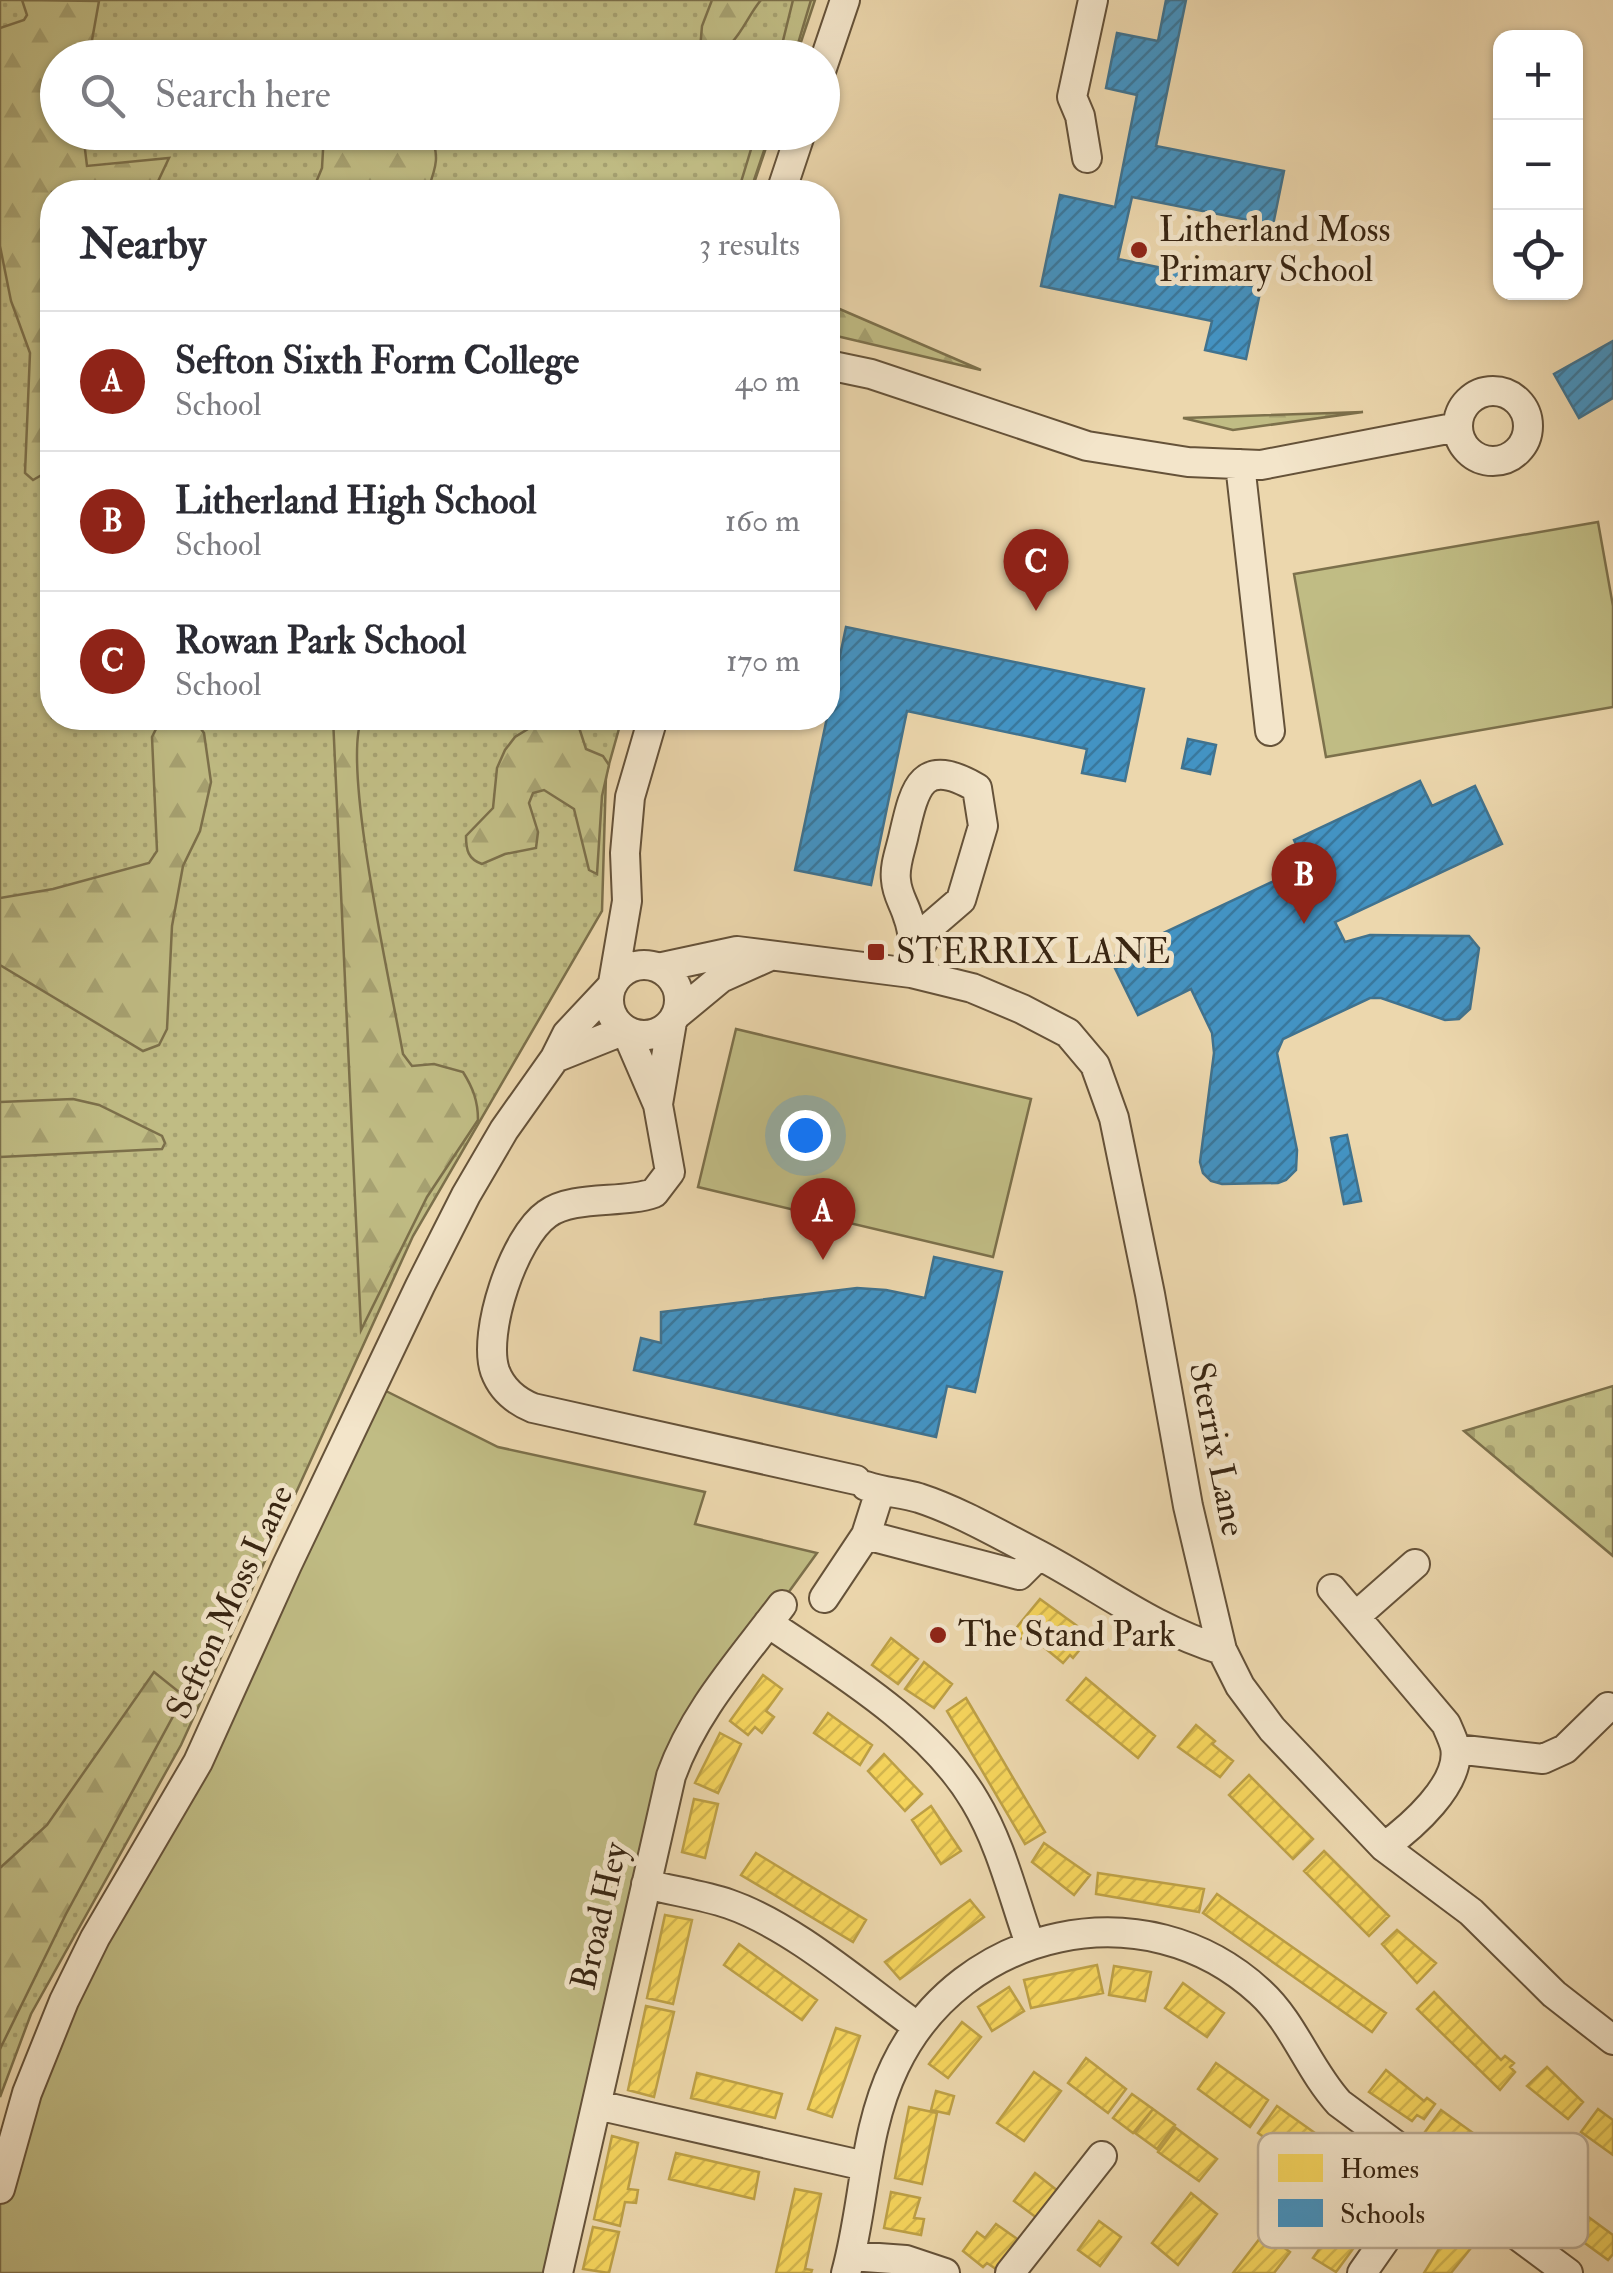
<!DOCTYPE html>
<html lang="en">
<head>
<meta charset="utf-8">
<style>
  body { margin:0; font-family:"IM FELL Double Pica",serif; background:#f2f2f3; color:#2b2b33 }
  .controls { position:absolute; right:30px; top:30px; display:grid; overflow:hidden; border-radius:20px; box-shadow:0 2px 8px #0004 }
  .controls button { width:90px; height:90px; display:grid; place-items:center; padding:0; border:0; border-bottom:2px solid #e1e1e2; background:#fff; color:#2b2b33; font:50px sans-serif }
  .you { position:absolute; left:805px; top:1135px; width:35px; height:35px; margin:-25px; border:8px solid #fff; border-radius:50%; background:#1a73e8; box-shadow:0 0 0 15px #1a73e833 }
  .badge { display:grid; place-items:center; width:65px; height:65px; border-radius:50%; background:#8f2418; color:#fff; font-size:32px; font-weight:700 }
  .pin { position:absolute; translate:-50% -82px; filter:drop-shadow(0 2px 5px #0008) }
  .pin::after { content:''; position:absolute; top:52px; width:35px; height:30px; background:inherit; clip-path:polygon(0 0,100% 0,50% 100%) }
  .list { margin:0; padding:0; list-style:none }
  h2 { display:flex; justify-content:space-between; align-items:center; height:130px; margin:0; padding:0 40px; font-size:42px }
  h2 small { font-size:32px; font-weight:400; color:#7c7c81 }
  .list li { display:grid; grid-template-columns:65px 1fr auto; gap:30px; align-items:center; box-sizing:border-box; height:140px; padding:0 40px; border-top:2px solid #e1e1e2 }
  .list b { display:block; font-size:38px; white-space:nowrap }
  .list p { margin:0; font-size:32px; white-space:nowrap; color:#7c7c81 }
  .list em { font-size:32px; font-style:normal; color:#7c7c81 }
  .icon { flex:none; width:55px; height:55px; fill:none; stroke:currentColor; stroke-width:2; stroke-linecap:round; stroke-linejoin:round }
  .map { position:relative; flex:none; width:1613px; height:2273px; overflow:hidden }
  .search { position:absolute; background:#fff; box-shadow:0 2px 8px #0004; left:40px; top:40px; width:800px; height:110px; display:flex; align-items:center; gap:25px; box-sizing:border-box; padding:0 35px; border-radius:55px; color:#7c7c81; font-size:38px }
  .panel { position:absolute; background:#fff; box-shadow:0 2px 8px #0004; left:40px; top:180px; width:800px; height:550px; border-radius:40px }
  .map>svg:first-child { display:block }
  .grass { fill:url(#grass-dots); stroke:#7c704b; stroke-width:2.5 }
  .forest { fill:url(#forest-firs); stroke:#7c704b; stroke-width:2.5 }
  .cemetery { fill:url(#cemetery-stones); stroke:#7c704b; stroke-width:2.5 }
  .park { fill:#c0bc84; stroke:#7c704b; stroke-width:2.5 }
  .homes { fill:url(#homes-hatch); stroke:#bda046; stroke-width:2.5 }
  .schools { fill:url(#schools-hatch); stroke:#40728e; stroke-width:2.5 }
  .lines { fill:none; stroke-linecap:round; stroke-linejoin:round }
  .minor-casing { stroke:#655239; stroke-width:32 }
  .minor { stroke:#f3e5ca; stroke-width:28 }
  .poi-dot { fill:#8f2418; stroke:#f3e5ca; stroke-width:4 }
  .labels { text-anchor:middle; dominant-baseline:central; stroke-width:10; stroke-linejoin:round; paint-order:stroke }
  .poi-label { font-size:35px; fill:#382512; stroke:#f3e5ca; text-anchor:start }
  .street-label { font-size:35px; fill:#382512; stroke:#f3e5ca }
  .key { fill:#f3e5ca; stroke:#bbab93; stroke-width:2.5 }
  .key-label { font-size:28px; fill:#382512 }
</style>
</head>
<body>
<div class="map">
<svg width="1613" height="2273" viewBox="0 0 1613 2273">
  <defs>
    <pattern id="grass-dots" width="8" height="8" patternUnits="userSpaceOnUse" patternTransform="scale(2.5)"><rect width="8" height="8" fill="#c0bc84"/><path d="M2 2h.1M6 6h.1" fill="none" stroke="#a6a171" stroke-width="1.8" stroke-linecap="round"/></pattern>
    <pattern id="forest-firs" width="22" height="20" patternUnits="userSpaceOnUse" patternTransform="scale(2.5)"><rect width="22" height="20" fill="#c0bc84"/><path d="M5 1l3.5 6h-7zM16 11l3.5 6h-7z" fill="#a6a171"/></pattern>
    <pattern id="cemetery-stones" width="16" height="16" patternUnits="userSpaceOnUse" patternTransform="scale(2.5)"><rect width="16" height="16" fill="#c0bc84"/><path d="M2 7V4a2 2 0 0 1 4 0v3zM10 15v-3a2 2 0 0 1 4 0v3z" fill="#a6a171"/></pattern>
    <pattern id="homes-hatch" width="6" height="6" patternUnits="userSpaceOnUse" patternTransform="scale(2.5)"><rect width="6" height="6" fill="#f6d55c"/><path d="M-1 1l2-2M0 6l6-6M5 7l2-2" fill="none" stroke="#d4b74f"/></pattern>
    <pattern id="schools-hatch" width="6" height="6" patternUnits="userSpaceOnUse" patternTransform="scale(2.5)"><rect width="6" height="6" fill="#4393c3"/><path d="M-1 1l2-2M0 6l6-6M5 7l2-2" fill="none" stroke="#39789d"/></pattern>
  </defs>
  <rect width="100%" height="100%" fill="#ecd7ad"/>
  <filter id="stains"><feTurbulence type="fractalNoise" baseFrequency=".002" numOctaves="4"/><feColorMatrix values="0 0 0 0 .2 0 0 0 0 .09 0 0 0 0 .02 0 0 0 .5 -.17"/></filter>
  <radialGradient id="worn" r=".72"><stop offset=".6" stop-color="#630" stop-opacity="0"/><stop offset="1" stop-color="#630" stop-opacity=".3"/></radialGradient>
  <path class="grass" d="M0 0H815L796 57 58 58V132L771 133 751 192H52V718H622L606 775 602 911 413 1236 181 1745 31 2014 0 2097Z"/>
  <path class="forest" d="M22 0 99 1 89 57 58 58V132L83 133 87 166 169 158 153 192H52V420L45 473 33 480 25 473 30 353 11 301 0 246V28L24 20 27 15Z
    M712 0H761C744 20 737 51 708 55L700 49 702 26Z
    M793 0H811L794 57H779Z
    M324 133H428C442 154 435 170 427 192H312L322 168Z
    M756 133H770L750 192H738Z
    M828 304 981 370 828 334Z
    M1363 412 1233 430 1183 418Z
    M333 718H362C341 766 392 991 403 1054L412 1066 434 1064 463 1072C473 1088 478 1101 478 1120L427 1197 361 1330Z
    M546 718H576L586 749 603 756 609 765 602 796 597 874 589 870 574 809 544 790 533 793 529 803 538 832 536 848 505 854 482 864C468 859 466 850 466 836L493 808 497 768 505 750 515 737Z
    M185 722 198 725 204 733 211 782 200 831 183 866 172 926 167 1029 159 1045 143 1051 0 965V898L53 889 149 863 157 851 152 737 158 725Z
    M73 1099 99 1105 162 1136 165 1143 162 1149 0 1157V1102Z
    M154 1672 184 1696 66 1914 0 2049V1868L47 1825Z"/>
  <path class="cemetery" d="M1613 1386V1556L1464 1431Z"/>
  <path class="park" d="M1598 522 1613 606V707L1326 757 1294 574Z
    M736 1029 1031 1099 993 1257 698 1187Z
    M364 1380 498 1447 705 1492 695 1524 817 1553 696 1720 558 2273H0V2149L193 1751Z"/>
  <path class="homes" d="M1040 1599 1091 1636 1073 1658 1070 1655 1063 1663 1028 1634 1023 1640 1013 1632Z
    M891 1638 918 1659 898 1684 872 1665Z
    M924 1662 952 1684 934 1708 905 1689Z
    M763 1675 782 1689 766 1711 774 1717 762 1733 755 1727 748 1735 730 1721Z
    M1086 1678 1155 1736 1138 1758 1067 1700Z
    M966 1698 1045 1832 1025 1844 947 1711Z
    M828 1713 872 1745 860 1765 814 1733Z
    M1196 1725 1215 1741 1212 1744 1233 1761 1220 1777 1178 1747Z
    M720 1733 741 1744 718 1793 695 1783Z
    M884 1754 922 1794 905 1811 868 1771Z
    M1249 1775 1313 1839 1293 1859 1229 1795Z
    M694 1799 718 1804 705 1858 682 1852Z
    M931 1806 961 1851 941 1864 912 1820Z
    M1044 1843 1090 1875 1074 1895 1032 1862Z
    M1324 1851 1389 1916 1369 1936 1304 1871Z
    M756 1853 866 1920 853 1942 741 1875Z
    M1098 1873 1204 1889 1199 1912 1096 1894Z
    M1217 1894 1386 2013 1372 2032 1203 1913Z
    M970 1900 984 1917 900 1979 885 1962Z
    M665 1915 692 1920 673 2004 647 1998Z
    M1397 1930 1436 1963 1417 1983 1382 1944Z
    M739 1944 817 2000 802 2020 724 1965Z
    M1097 1965 1103 1993 1031 2008 1024 1980Z
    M1114 1966 1151 1972 1145 2001 1109 1995Z
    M1183 1983 1224 2013 1207 2037 1165 2008Z
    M1009 1987 1024 2011 992 2031 978 2007Z
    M1434 1992 1501 2060 1505 2056 1514 2063 1510 2067 1515 2072 1500 2090 1417 2009Z
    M646 2006 674 2012 654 2097 628 2090Z
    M962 2022 981 2037 948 2078 929 2064Z
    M836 2028 860 2036 832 2117 808 2109Z
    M1086 2058 1126 2089 1108 2113 1068 2083Z
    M1216 2063 1268 2100 1250 2127 1198 2089Z
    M1547 2067 1583 2102 1568 2119 1527 2086Z
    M1386 2070 1424 2101 1427 2098 1435 2104 1424 2119 1417 2115 1412 2121 1369 2092Z
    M1034 2072 1061 2091 1024 2141 997 2123Z
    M697 2073 782 2094 775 2118 691 2098Z
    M936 2091 954 2096 949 2114 931 2110Z
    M1132 2094 1153 2109 1133 2133 1113 2118Z
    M1277 2106 1329 2143 1309 2169 1258 2133Z
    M909 2107 937 2113 922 2184 895 2178Z
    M1153 2109 1175 2125 1157 2149 1135 2133Z
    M1598 2109 1613 2120V2155L1581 2132Z
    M1441 2110 1515 2163 1511 2169 1517 2175 1507 2189 1425 2132Z
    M1176 2128 1217 2159 1199 2181 1158 2152Z
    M612 2136 638 2143 628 2189 638 2190 636 2203 625 2202 620 2226 594 2219Z
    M676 2153 759 2172 754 2199 669 2179Z
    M1035 2173 1058 2191 1037 2218 1014 2201Z
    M1530 2174 1613 2235V2254L1608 2260 1515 2192Z
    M795 2189 821 2194 805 2269 812 2270 811 2273H776Z
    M891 2192 920 2198 914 2218 924 2219 921 2235 884 2228Z
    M1191 2193 1217 2214 1178 2265 1152 2243Z
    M1099 2221 1121 2237 1100 2266 1078 2250Z
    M1339 2221 1361 2238 1336 2272 1313 2258Z
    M996 2224 1020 2241 999 2271 987 2263 983 2267 963 2251 977 2232 985 2238Z
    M593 2227 619 2232 609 2273 583 2269Z
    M1450 2231 1471 2248 1451 2273H1424Z
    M1264 2233 1290 2252 1274 2273H1233Z"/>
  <path class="schools" d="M1166 0H1186L1156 146 1284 171 1273 225 1132 197 1118 259 1261 288 1246 359 1205 350 1212 321 1041 286 1060 195 1115 207 1137 95 1106 88 1117 33 1158 41Z
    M1613 341V398L1579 418 1554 374Z
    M846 627 1144 689 1125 781 1082 773 1087 749 907 711 871 885 795 870Z
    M1188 739 1216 745 1210 774 1182 768Z
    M1420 781 1432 806 1475 786 1502 844 1335 922 1345 942 1370 935 1469 936 1479 948 1470 1009 1459 1019 1445 1020 1381 998H1370L1283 1039 1277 1053 1297 1150 1296 1170 1286 1180 1278 1183 1222 1184 1211 1181 1203 1173 1200 1162 1214 1053 1212 1033 1191 989 1138 1015 1110 958 1306 866 1294 840Z
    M1347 1135 1361 1201 1344 1204 1331 1138Z
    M934 1257 1002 1272 975 1392 947 1386 936 1437 634 1370 641 1338 661 1343V1312L857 1288 886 1290 925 1298Z"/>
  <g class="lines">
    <defs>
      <path id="minor" d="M822 68 845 0
        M1087 158 1080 116 1072 97 1093 0
        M781 192 801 132
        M828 365 871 374 1087 446 1188 462 1261 465 1458 427
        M1458 426a35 35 0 1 1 70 0a35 35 0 1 1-70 0Z
        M1240 464 1270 731
        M609 1000a35 35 0 1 1 70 0a35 35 0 1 1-70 0Z
        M658 968 737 951 911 973 972 988 1022 1009 1068 1033 1095 1065 1114 1118 1150 1294 1188 1506 1222 1650 1240 1686 1272 1729 1384 1847 1471 1912 1554 1994 1613 2040
        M911 973 915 955 932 925 961 900 983 826 977 788C922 756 915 786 904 834 901 849 894 865 896 880 897 895 904 903 908 917 913 929 913 942 915 955
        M613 983 627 901 625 853 630 797 653 718
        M675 1016 721 978 768 957
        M626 1031 658 1105 670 1172 654 1193C623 1204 573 1195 547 1214 514 1237 482 1333 495 1371 502 1390 516 1401 533 1408L856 1480
        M555 1058 625 1030
        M658 1104 672 1022
        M866 1486C883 1492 902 1493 919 1498 959 1511 1000 1535 1037 1554 1102 1588 1150 1628 1222 1650
        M880 1491 866 1535 1019 1575 1039 1555
        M1332 1589 1446 1724C1449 1731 1453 1739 1455 1747 1462 1784 1410 1828 1384 1847
        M824 1598 866 1535
        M1356 1616 1415 1564
        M768 1623C839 1671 931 1726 975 1801 1001 1844 1013 1896 1030 1944
        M1456 1749 1543 1759 1565 1749 1608 1707
        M646 1884C673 1891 703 1895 729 1904 793 1926 862 1987 918 2027
        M597 2105 865 2166
        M0 2189 27 2093 64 2001 95 1938 198 1762 287 1565 420 1286 466 1195 504 1130 555 1058 567 1034 612 986
        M851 2256 906 2260 945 2273
        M558 2273 671 1776C694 1711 741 1660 782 1605
        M846 2273C865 2205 863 2132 895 2066 961 1928 1145 1886 1260 1992 1294 2023 1308 2069 1339 2103L1568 2273
        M1010 2273 1102 2156
        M1362 2273 1431 2174"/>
    </defs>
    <use href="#minor" class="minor-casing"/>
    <use href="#minor" class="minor"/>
  </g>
  <g class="poi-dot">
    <circle cx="1139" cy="250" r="10"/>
    <rect x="866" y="942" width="20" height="20" rx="5"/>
    <circle cx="938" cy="1635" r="10"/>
  </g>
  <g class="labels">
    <g class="poi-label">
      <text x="1159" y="230">Litherland Moss<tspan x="1159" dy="40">Primary School</tspan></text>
      <text x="896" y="952">STERRIX LANE</text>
      <text x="958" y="1635">The Stand Park</text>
    </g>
    <g class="street-label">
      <text transform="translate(1217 1449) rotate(79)">Sterrix Lane</text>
      <text transform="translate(230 1602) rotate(-65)">Sefton Moss Lane</text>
      <text transform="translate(600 1916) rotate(-77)">Broad Hey</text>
    </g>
  </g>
  <rect x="1258" y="2133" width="330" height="115" rx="15" class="key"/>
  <rect x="1278" y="2154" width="45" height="28" fill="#f6d55c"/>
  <rect x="1278" y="2199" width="45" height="28" fill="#4393c3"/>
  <g class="key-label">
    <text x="1340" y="2178">Homes</text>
    <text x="1340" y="2223">Schools</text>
  </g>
  <rect width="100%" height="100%" filter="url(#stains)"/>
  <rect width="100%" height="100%" fill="url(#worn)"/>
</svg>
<div class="controls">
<button>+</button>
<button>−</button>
<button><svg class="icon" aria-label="locate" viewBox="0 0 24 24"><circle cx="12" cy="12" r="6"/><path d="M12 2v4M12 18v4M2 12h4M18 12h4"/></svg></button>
</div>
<div class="you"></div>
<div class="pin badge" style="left:823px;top:1260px">A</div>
<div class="pin badge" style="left:1304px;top:924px">B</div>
<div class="pin badge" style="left:1036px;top:611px">C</div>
<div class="search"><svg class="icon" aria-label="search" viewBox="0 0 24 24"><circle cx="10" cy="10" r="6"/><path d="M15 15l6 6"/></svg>Search here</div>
<section class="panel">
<h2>Nearby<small>3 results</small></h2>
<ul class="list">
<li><span class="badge">A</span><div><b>Sefton Sixth Form College</b><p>School</p></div><em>40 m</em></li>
<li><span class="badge">B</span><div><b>Litherland High School</b><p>School</p></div><em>160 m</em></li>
<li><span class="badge">C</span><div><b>Rowan Park School</b><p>School</p></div><em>170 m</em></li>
</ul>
</section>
</div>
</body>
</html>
